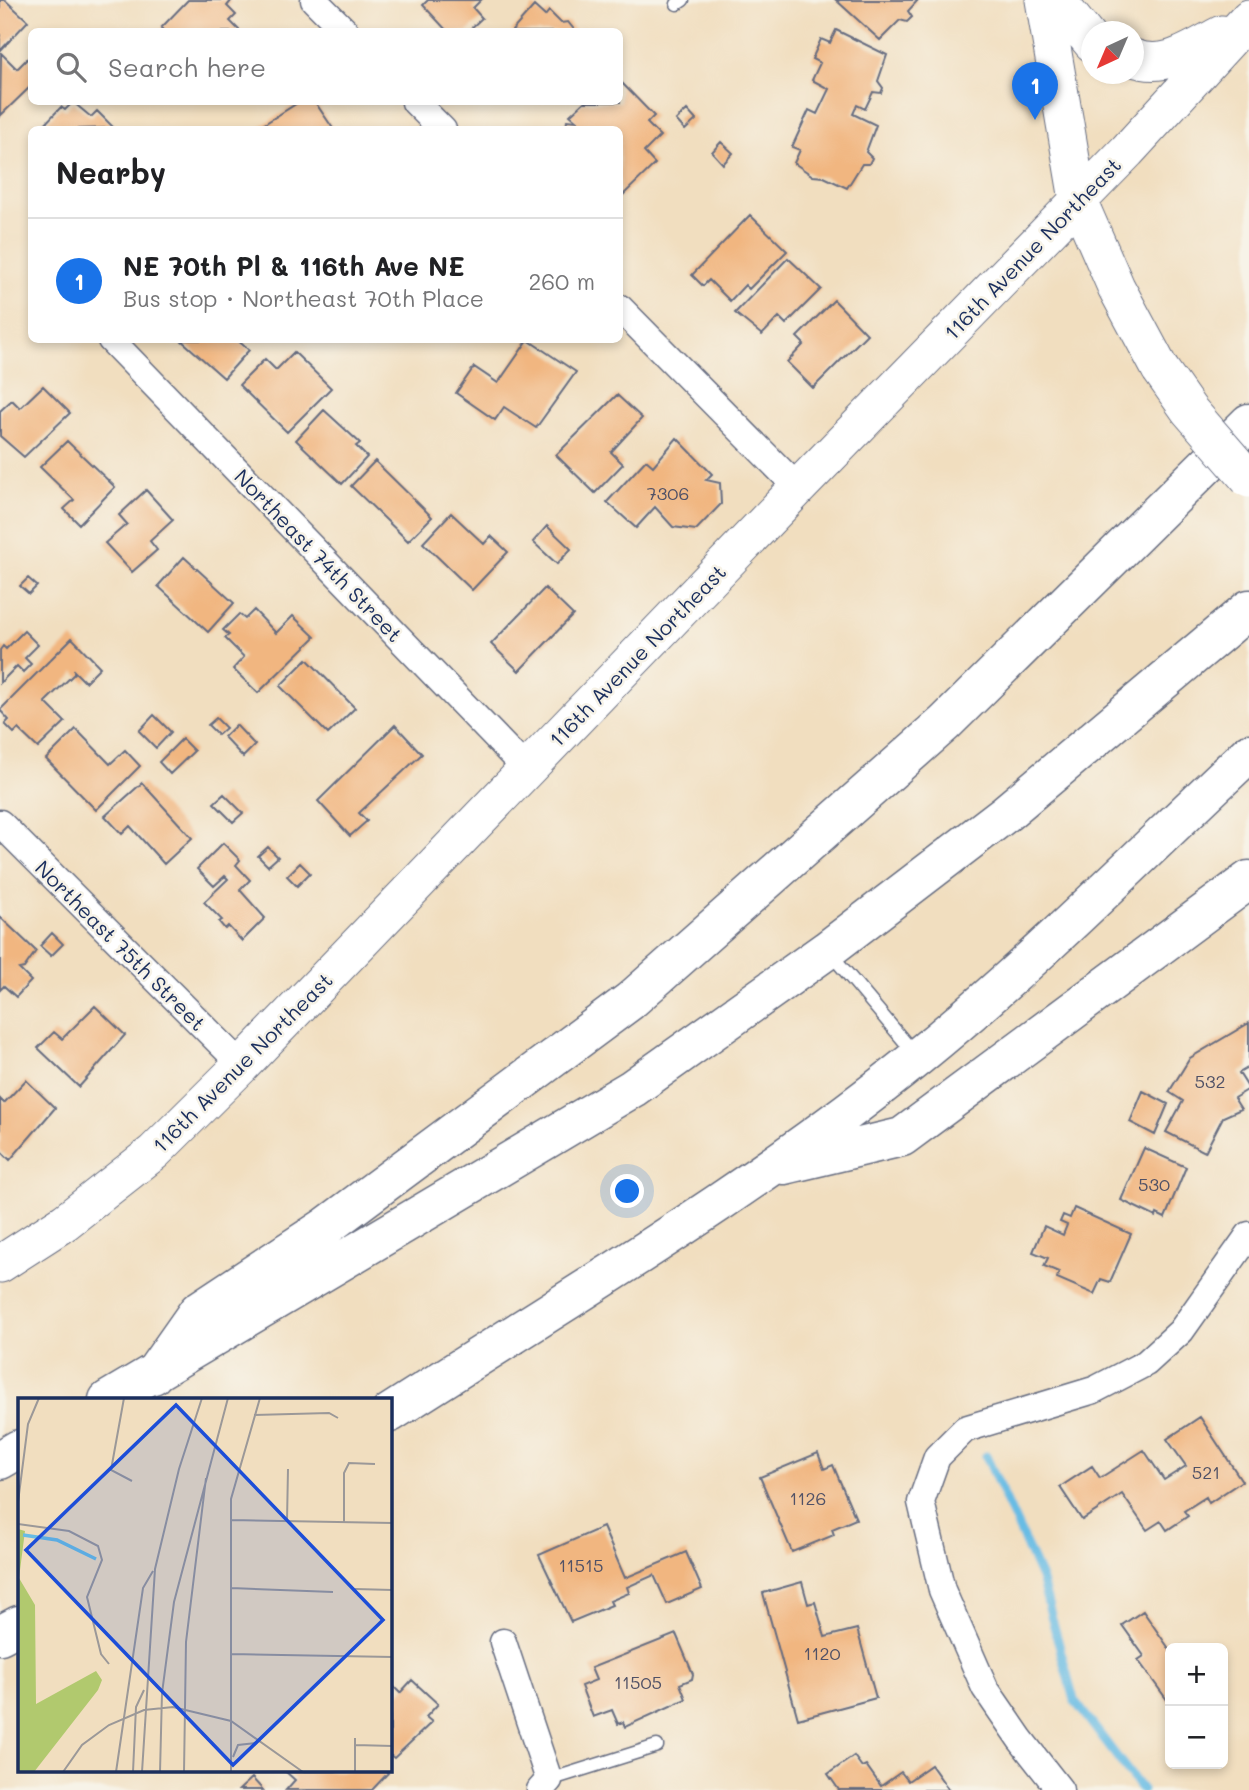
<!DOCTYPE html>
<html lang="en">
<head>
<meta charset="utf-8">
<style>
  body { margin:0; font-family:Mali,sans-serif; background:#f6f6f6; color:#202124 }
  .controls { position:absolute; right:21px; bottom:21px; display:grid; overflow:hidden; border-radius:10px; box-shadow:0 4px 10px #0003 }
  .controls button { width:63px; height:63px; display:grid; place-items:center; padding:0; border:0; border-bottom:2px solid #e0e0e0; background:#fff; color:#202124; font:35px sans-serif }
  .compass { position:absolute; left:1081px; top:21px; width:63px; height:63px; border-radius:50%; background:#fff; box-shadow:0 4px 10px #0003; rotate:224deg }
  .you { position:absolute; left:628px; top:1192px; width:24px; height:24px; margin:-18px; border:5px solid #fff; border-radius:50%; background:#1a73e8; box-shadow:0 0 0 10px #1a73e833 }
  .badge { display:grid; place-items:center; width:46px; height:46px; border-radius:50%; background:#1a73e8; color:#fff; font-size:23px; font-weight:700 }
  .pin { position:absolute; translate:-50% -58px; filter:drop-shadow(0 2px 4px #0008) }
  .pin::after { content:''; position:absolute; top:37px; width:24px; height:21px; background:inherit; clip-path:polygon(0 0,100% 0,50% 100%) }
  .list { margin:0; padding:0; list-style:none }
  h2 { display:flex; justify-content:space-between; align-items:center; height:91px; margin:0; padding:0 28px; font-size:30px }
  h2 small { font-size:23px; font-weight:400; color:#757577 }
  .list li { display:grid; grid-template-columns:46px 1fr auto; gap:21px; align-items:center; box-sizing:border-box; height:126px; padding:0 28px; border-top:2px solid #e0e0e0 }
  .list b { display:block; font-size:26px; white-space:nowrap }
  .list p { margin:0; font-size:23px; white-space:nowrap; color:#757577 }
  .list em { font-size:23px; font-style:normal; color:#757577 }
  .icon { flex:none; width:38px; height:38px; fill:none; stroke:currentColor; stroke-width:2; stroke-linecap:round; stroke-linejoin:round }
  .map { position:relative; flex:none; width:1249px; height:1790px; overflow:hidden }
  .search { position:absolute; background:#fff; box-shadow:0 4px 10px #0003; left:28px; top:28px; width:595px; height:77px; display:flex; align-items:center; gap:18px; box-sizing:border-box; padding:0 24px; border-radius:10px; color:#757577; font-size:26px }
  .panel { position:absolute; background:#fff; box-shadow:0 4px 10px #0003; left:28px; top:126px; width:595px; height:217px; border-radius:10px }
  .map>svg:first-child { display:block }
  .lines { fill:none; stroke-linecap:round; stroke-linejoin:round }
  .stream { stroke:#68bce4; stroke-width:9 }
  .building { fill:#f1b680 }
  .lane-casing { stroke:#666c80; stroke-width:15 }
  .street-casing { stroke:#666c80; stroke-width:29 }
  .secondary-casing { stroke:#666c80; stroke-width:39 }
  .highway-casing { stroke:#666c80; stroke-width:41 }
  .lane { stroke:#fff; stroke-width:12 }
  .street { stroke:#fff; stroke-width:26 }
  .secondary { stroke:#fff; stroke-width:37 }
  .highway { stroke:#fff; stroke-width:38 }
  .secondary-bridge-casing { stroke:#666c80; stroke-width:39; stroke-linecap:butt }
  .secondary-bridge { stroke:#fff; stroke-width:37 }
  .labels { text-anchor:middle; dominant-baseline:central; stroke-width:5; stroke-linejoin:round; paint-order:stroke }
  .number-label { font-size:18px; fill:#505166 }
  .street-label { font-size:21px; fill:#1b2f5e; stroke:#f7f3e8 }
  .inset-river { fill:none; stroke:#68bce4; stroke-width:3.5 }
  .inset-road { fill:none; stroke:#9b9898; stroke-width:2 }
  .view { fill:#1d4ed8; fill-opacity:0.15; stroke:#1d4ed8; stroke-width:3.5 }
  .inset-edge { fill:none; stroke:#1b2f5e; stroke-width:3.5 }
</style>
</head>
<body>
<div class="map">
<svg width="1249" height="1790" viewBox="0 0 1249 1790">
  <rect width="100%" height="100%" fill="#f7f3e8"/>
  <filter id="ink" filterUnits="userSpaceOnUse"><feTurbulence type="fractalNoise" baseFrequency=".0143" numOctaves="2"/><feDisplacementMap in="SourceGraphic" scale="14" xChannelSelector="R" yChannelSelector="G"/><feConvolveMatrix kernelMatrix="1 2 1 2 8 2 1 2 1" color-interpolation-filters="sRGB"/></filter>
  <filter id="wash" filterUnits="userSpaceOnUse"><feTurbulence type="fractalNoise" baseFrequency=".00686" numOctaves="4" result="noise"/><feDisplacementMap in="SourceGraphic" scale="28" xChannelSelector="R" yChannelSelector="G"/><feGaussianBlur stdDeviation="1.57" result="paint"/><feColorMatrix in="noise" values="0 0 0 0 0 0 0 0 0 0 0 0 0 0 0 0 0 1.4 0 .05"/><feComposite in="paint" operator="in"/></filter>
  <g filter="url(#wash)">
    <rect width="100%" height="100%" fill="#f1debf"/>
    <g class="lines">
      <path class="stream" d="M986 1456 1041 1578 1074 1700 1142 1790"/>
    </g>
    <g id="blocks">
      <path class="building" d="M0 0H5L28 21 0 51Z
        M188 0H232L227 6 236 15 230 21 241 32H165L161 28Z
        M428 0H481L473 8 482 18 467 32H448L423 5Z
        M836 0H918L908 11 912 17 907 22 900 20 880 40Z
        M534 6 545 16 549 11 561 23 568 22 576 32H511Z
        M836 30 887 55 878 81 883 88 881 93 873 92 865 109 857 105 853 114 876 125 866 152 872 158 869 164H862L847 188 824 177 813 176 794 163 800 150 792 147 809 110 817 114 829 89 812 80 820 63 812 59 821 39 830 43Z
        M1 53 17 69 28 58 32 62V85L0 116Z
        M620 81 654 116 647 123 660 136 644 152 655 164 620 198V130H566L567 120 577 121 570 115 584 102H620Z
        M73 102 91 117 97 111 114 128 39 130 61 107 65 110Z
        M299 102H315L334 130H255Z
        M687 110 696 120 685 130 676 120Z
        M721 142 733 153 723 164 712 152Z
        M750 215 787 251 749 289 745 285 730 301 709 280 703 286 692 275Z
        M788 258 821 289 786 324 779 317 762 335 735 313Z
        M834 300 867 334 813 388 787 362 804 344 797 337Z
        M181 340H237L249 350 224 378Z
        M528 340 576 372 536 428 504 407 495 420 456 393 474 367 498 383Z
        M294 352 331 388 287 432 239 385 265 359 276 370Z
        M43 386 70 413 24 457 0 436V411L12 400 20 408Z
        M617 395 642 418 611 452 623 464 595 493 556 455Z
        M324 410 360 443 356 446 367 457 342 484 296 440Z
        M677 438 712 474 706 480 720 483 721 504 696 530 673 527 655 507 636 528 607 502 646 460 653 466Z
        M67 441 115 487 79 524 64 509 74 500 40 467Z
        M375 461 432 517 408 541 351 486Z
        M146 490 173 520 150 541 157 550 132 572 105 543 127 524 119 515Z
        M451 513 484 544 491 536 508 552 472 590 423 543Z
        M547 526 571 549 557 564 533 542Z
        M184 557 234 603 208 632 158 586Z
        M28 578 37 586 29 594 20 586Z
        M545 588 573 615 519 671 491 644Z
        M254 610 276 633 293 616 315 637 258 693 233 669 244 657 225 638 229 635 223 630 239 614 245 619Z
        M24 631 38 645 25 658 31 664 23 672 17 666 0 683V650L3 646 6 649Z
        M72 638 100 667 85 682 74 671V674L45 702 65 722 38 748 18 729 14 733 5 724 9 720 0 710Z
        M307 659 355 708 328 734 280 686Z
        M154 715 171 732 156 748 139 731Z
        M216 718 226 728 218 735 208 725Z
        M236 725 255 745 243 757 224 737Z
        M395 725 422 754 359 813 367 821 350 836 318 801Z
        M76 729 110 764 125 750 140 766 96 810 46 759Z
        M182 739 194 751 170 774 159 762Z
        M142 783 192 838 164 864 130 826 122 834 105 816Z
        M224 794 243 813 233 822 214 803Z
        M223 843 240 860 236 865 250 880 240 890 265 918 242 941 228 926 225 929 219 922 222 920 204 902 228 879 225 876 214 886 197 869Z
        M268 847 278 857 268 866 258 856Z
        M300 863 310 873 297 886 287 876Z
        M0 917 36 951 24 968 19 969 31 981 16 997 4 986 0 990Z
        M52 933 63 944 51 956 40 946Z
        M95 1006 125 1035 79 1087 38 1048 54 1032 62 1039Z
        M1249 1023V1067L1239 1073 1249 1089 1234 1098 1241 1109 1223 1117 1205 1152 1166 1132 1183 1101 1169 1092 1190 1058Z
        M26 1080 55 1108 10 1160 0 1150V1099L4 1103Z
        M1143 1091 1168 1104 1155 1135 1130 1122Z
        M1144 1148 1186 1167 1165 1218 1157 1214 1156 1217 1121 1200Z
        M1074 1208 1131 1234 1110 1282 1101 1279 1094 1294 1057 1278 1059 1272 1044 1266 1048 1258 1033 1252 1044 1226 1063 1235 1067 1225 1060 1222 1063 1215 1070 1218Z
        M1200 1417 1242 1481 1209 1503 1206 1497 1184 1511 1188 1516 1167 1530 1161 1521 1147 1530 1122 1494 1082 1520 1060 1487 1092 1466 1100 1478 1144 1450 1164 1480 1186 1466 1167 1439Z
        M818 1453 824 1469 833 1465 856 1519 832 1529 834 1535 792 1552 760 1477Z
        M603 1527 625 1578 686 1552 702 1589 667 1604 654 1575 627 1587 629 1593 610 1601 612 1605 571 1622 539 1555Z
        M802 1582 808 1604 815 1602 825 1637 857 1629 876 1698 798 1719 763 1593Z
        M1143 1611 1170 1650V1704L1138 1660 1144 1656 1122 1625Z
        M676 1634 693 1674 692 1679 680 1684 686 1699 625 1727 623 1722 618 1724 612 1710 593 1717 581 1686 596 1680 591 1668Z
        M412 1680 438 1704 426 1717 432 1722 394 1758 390 1755V1683L400 1693Z
        M854 1756 862 1767 866 1765 881 1786 901 1772 908 1781 931 1765 949 1790H839L828 1774Z
        M285 1771H386L388 1773 372 1790H286L295 1780Z
        M252 1778 263 1790H239Z"/>
    </g>
  </g>
  <g filter="url(#ink)">
    <use href="#blocks" fill-opacity="0" stroke="#666c80" stroke-width="2"/>
    <g class="lines">
      <defs>
        <path id="lane" d="M677 4 683 0
          M830 953 915 1054
          M549 1780 657 1746"/>
        <path id="street" d="M314 0 346 32
          M415 102 443 130
          M620 308 798 488
          M111 340 527 770
          M0 823 242 1065
          M503 1642 549 1780 540 1790
          M1060 1790 1020 1739 985 1688 942 1590 921 1502 937 1457 965 1429 1094 1390 1146 1363 1181 1331 1249 1235"/>
        <path id="secondary" d="M1044 0 1078 200 1116 287 1160 369
          M1057 0 1092 43
          M1134 58C1166 70 1193 49 1222 34
          M0 1264 65 1222 154 1152 242 1065 798 488 1127 151 1249 18"/>
        <path id="highway" d="M784 1165 902 1137 1249 880
          M153 1375 198 1311 327 1226 630 1001 945 723 1249 423
          M108 1400 633 1088 827 950 1006 813 1249 609
          M390 1413C569 1298 754 1190 919 1056 1035 962 1140 855 1249 753
          M0 1460 19 1449
          M0 1635 19 1625"/>
      </defs>
      <use href="#lane" class="lane-casing"/>
      <use href="#street" class="street-casing"/>
      <use href="#secondary" class="secondary-casing"/>
      <use href="#highway" class="highway-casing"/>
      <use href="#lane" class="lane"/>
      <use href="#street" class="street"/>
      <use href="#secondary" class="secondary"/>
      <use href="#highway" class="highway"/>
      <defs>
        <path id="secondary-bridge" d="M1160 369 1189 410 1249 479"/>
      </defs>
      <use href="#secondary-bridge" class="secondary-bridge-casing"/>
      <use href="#secondary-bridge" class="secondary-bridge"/>
    </g>
  </g>
  <g class="labels">
    <g class="number-label">
      <text x="668" y="493">7306</text>
      <text x="1210" y="1081">532</text>
      <text x="1154" y="1184">530</text>
      <text x="1206" y="1472">521</text>
      <text x="808" y="1498">1126</text>
      <text x="581" y="1565">11515</text>
      <text x="822" y="1653">1120</text>
      <text x="638" y="1682">11505</text>
    </g>
    <g class="street-label">
      <text transform="translate(1032 248) rotate(-46)">116th Avenue Northeast</text>
      <text transform="translate(319 555) rotate(46)">Northeast 74th Street</text>
      <text transform="translate(637 655) rotate(-46)">116th Avenue Northeast</text>
      <text transform="translate(121 945) rotate(45)">Northeast 75th Street</text>
      <text transform="translate(242 1062) rotate(-45)">116th Avenue Northeast</text>
    </g>
  </g>
  <g transform="translate(18 1398)">
    <rect width="374" height="374" fill="#f1debf"/>
    <path d="M0 131 7 133 1 180 17 207 18 306 78 273 84 282 80 292 16 374H0Z" fill="#b1c96e"/>
    <path class="inset-river" d="M5 137 39 142 78 161"/>
    <path class="inset-road" d="M106 0 93 72 114 83M236 17 311 15 320 20M0 104 10 26 21 0M213 122 375 125M269 123 270 71M326 124V75L331 65 357 66M0 126 51 133 80 148 84 162 69 199 83 256 91 266M213 190 315 194M337 191 375 192M213 256 375 259M213 323V101L242 0M213 323V374M337 347 375 348M215 359 220 347 239 345M45 374 64 347 91 327 126 312 155 309 213 323 285 374M98 374 125 190 135 173M115 374 118 309 126 292M124 374 137 171 161 71 184 0M142 374 144 295 156 204 210 0M166 374 168 244 188 80M337 374V340"/>
    <path class="view" d="M158 7 365 222 215 367 8 152Z"/>
    <rect width="374" height="374" class="inset-edge"/>
  </g>
</svg>
<div class="controls">
<button>+</button>
<button>−</button>
</div>
<svg class="compass" viewBox="-18 -18 36 36"><path d="M0-13l5 13h-10z" fill="#e53935"/><path d="M0 13l5-13h-10z" fill="#757577"/></svg>
<div class="you"></div>
<div class="pin badge" style="left:1035px;top:120px">1</div>
<div class="search"><svg class="icon" aria-label="search" viewBox="0 0 24 24"><circle cx="10" cy="10" r="6"/><path d="M15 15l6 6"/></svg>Search here</div>
<section class="panel">
<h2>Nearby<small></small></h2>
<ul class="list">
<li><span class="badge">1</span><div><b>NE 70th Pl &amp; 116th Ave NE</b><p>Bus stop · Northeast 70th Place</p></div><em>260 m</em></li>
</ul>
</section>
</div>
</body>
</html>
